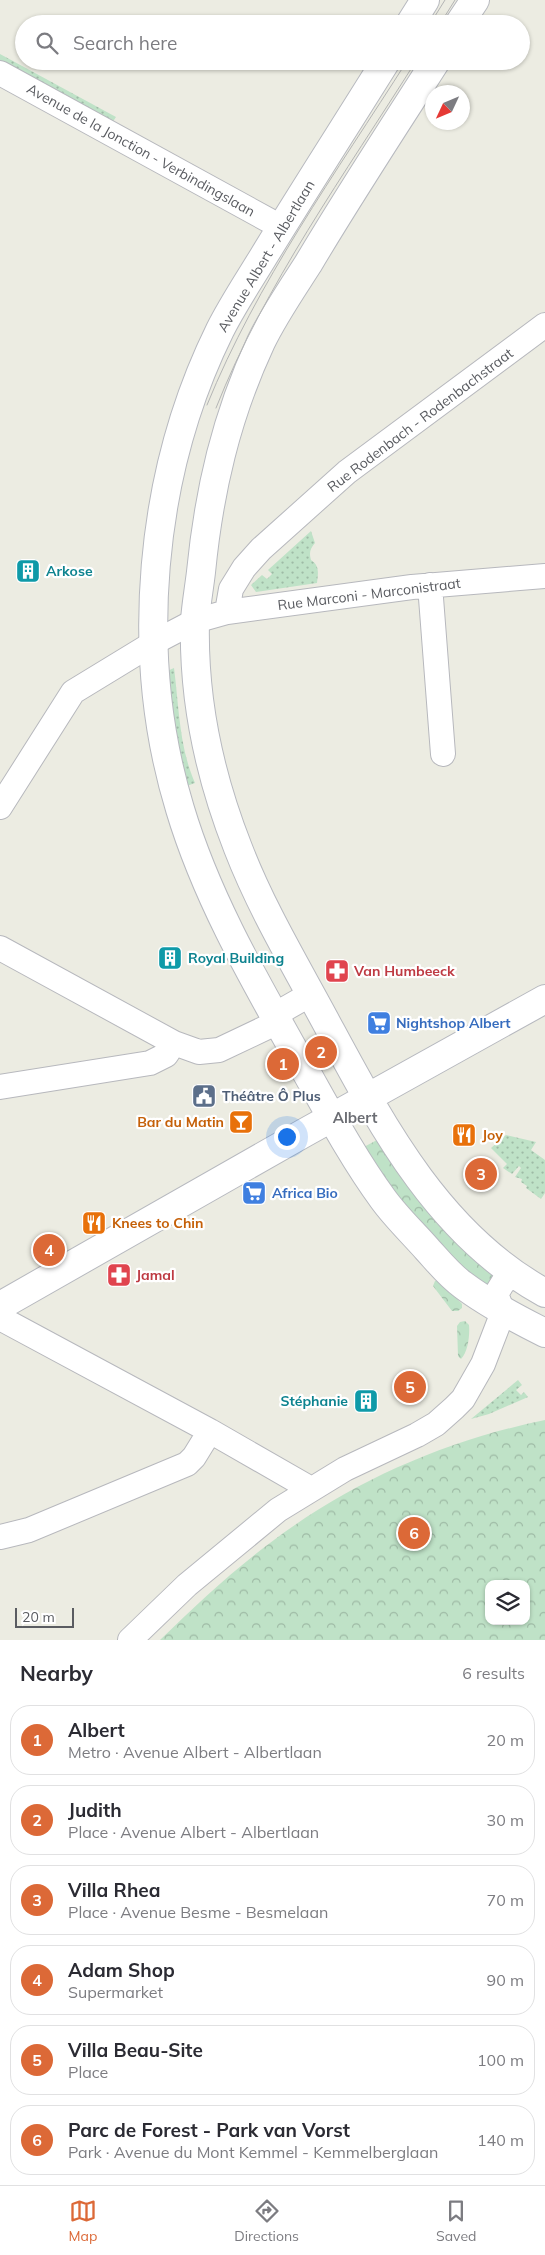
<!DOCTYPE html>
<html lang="en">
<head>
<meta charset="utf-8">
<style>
  body { margin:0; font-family:Mulish,sans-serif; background:#f7f7f7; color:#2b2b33 }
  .controls { position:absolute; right:15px; bottom:15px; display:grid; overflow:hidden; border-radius:10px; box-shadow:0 1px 4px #0004 }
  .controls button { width:45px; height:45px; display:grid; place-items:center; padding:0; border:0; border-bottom:1px solid #e1e1e2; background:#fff; color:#2b2b33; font:25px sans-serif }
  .compass { position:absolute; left:425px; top:85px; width:45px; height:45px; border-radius:50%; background:#fff; box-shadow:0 1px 4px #0004; rotate:226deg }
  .scale { position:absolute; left:15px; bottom:12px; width:59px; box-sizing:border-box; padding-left:5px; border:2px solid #5a5c61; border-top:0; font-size:14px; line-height:18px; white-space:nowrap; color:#5a5c61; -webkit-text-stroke:4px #fff; paint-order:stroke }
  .you { position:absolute; left:286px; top:1136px; width:18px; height:18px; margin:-12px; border:4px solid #fff; border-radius:50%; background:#1a73e8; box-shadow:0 0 0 8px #1a73e833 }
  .badge { display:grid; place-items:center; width:32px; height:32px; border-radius:50%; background:#dc6937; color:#fff; font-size:16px; font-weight:700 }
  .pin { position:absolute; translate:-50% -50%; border:2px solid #fff; box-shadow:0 1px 5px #0006 }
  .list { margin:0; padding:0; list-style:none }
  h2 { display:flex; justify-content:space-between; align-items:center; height:65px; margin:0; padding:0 20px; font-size:21px }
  h2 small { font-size:16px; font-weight:400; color:#7c7c81 }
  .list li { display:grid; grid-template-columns:32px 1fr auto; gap:15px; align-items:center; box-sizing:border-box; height:70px; margin:0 10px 10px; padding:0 10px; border:1px solid #e1e1e2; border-radius:20px }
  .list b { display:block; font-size:19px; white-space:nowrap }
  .list p { margin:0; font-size:16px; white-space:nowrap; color:#7c7c81 }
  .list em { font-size:16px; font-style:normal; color:#7c7c81 }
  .icon { flex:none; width:28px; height:28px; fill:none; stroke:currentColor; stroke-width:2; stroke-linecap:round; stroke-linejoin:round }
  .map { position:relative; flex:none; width:545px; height:1640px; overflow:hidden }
  .search { position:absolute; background:#fff; box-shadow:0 1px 4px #0004; left:15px; right:15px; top:15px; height:55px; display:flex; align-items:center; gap:12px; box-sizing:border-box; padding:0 18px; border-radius:28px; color:#7c7c81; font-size:19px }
  .sheet { height:545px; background:#fff }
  nav { display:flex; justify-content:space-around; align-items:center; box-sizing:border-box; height:70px; border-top:1px solid #e1e1e2; background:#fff; font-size:14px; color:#7c7c81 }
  nav a { display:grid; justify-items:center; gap:2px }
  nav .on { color:#dc6937 }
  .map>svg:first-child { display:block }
  .grass { fill:url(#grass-dots) }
  .forest { fill:url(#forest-crowns); fill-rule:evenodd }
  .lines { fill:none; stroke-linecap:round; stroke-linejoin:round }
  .street-casing { stroke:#b7b8bd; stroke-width:26 }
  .secondary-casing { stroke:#b7b9bf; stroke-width:30 }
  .street { stroke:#fff; stroke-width:24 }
  .secondary { stroke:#fff; stroke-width:28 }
  .tram { stroke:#b4b5b5; stroke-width:1 }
  .labels { text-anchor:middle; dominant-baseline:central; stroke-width:4.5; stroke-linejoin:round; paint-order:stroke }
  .street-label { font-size:14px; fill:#5a5c61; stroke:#fff }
  .culture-label { font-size:14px; font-weight:bold; fill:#0d838f; stroke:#fff; text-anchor:start }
  .health-label { font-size:14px; font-weight:bold; fill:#be3a42; stroke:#fff; text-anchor:start }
  .shop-label { font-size:14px; font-weight:bold; fill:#366cbe; stroke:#fff; text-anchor:start }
  .service-label { font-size:14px; font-weight:bold; fill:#4e5e75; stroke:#fff; text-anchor:start }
  .food-label { font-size:14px; font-weight:bold; fill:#c56008; stroke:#fff; text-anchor:start }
  .neighbourhood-label { font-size:15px; font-weight:bold; fill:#6b6d73; stroke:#fff }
</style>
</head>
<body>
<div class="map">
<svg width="545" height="1640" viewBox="0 0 545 1640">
  <defs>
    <pattern id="grass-dots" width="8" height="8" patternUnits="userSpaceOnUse" patternTransform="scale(1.25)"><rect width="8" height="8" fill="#bfe2c7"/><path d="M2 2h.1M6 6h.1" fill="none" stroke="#9ebaa5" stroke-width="1.8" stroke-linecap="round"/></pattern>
    <pattern id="forest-crowns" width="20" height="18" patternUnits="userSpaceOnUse" patternTransform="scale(1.25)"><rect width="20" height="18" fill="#bfe2c7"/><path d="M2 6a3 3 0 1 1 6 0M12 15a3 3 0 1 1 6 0" fill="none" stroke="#9ebaa5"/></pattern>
  </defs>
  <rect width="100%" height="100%" fill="#ecece2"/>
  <path class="grass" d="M0 54 116 117 112 123 0 62Z
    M311 531 315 543C310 549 309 552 311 560 320 566 318 573 317 583L256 592 251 585 262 575 267 579 272 574 268 570Z
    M174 668C179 706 179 747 195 783L184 787 165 672Z
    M506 1135 536 1142 531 1150 545 1160V1193L541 1199 526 1188 527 1186 521 1182 522 1179 515 1177 521 1168 519 1166 512 1174 503 1168 507 1164 491 1148Z
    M518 1380 522 1385 516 1390 521 1395 524 1392 528 1397 489 1414 471 1419Z"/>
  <path class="forest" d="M377 1140C407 1193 449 1232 493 1274L488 1287 428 1240 362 1148Z
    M439 1280 462 1304V1308L458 1311H452L433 1286 435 1281Z
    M465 1321 469 1325C470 1335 468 1352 461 1359L458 1356 457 1326 460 1322Z
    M545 1420V1640H160C196 1605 233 1570 274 1540 354 1480 448 1440 545 1420ZM489 1584H526V1621H489Z"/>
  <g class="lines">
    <defs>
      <path id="street" d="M0 73 281 227
        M430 585 443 754
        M227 612 231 589 244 568 261 549 347 472 545 325
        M0 807 73 692 155 642 195 621 227 612 412 587 545 576
        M0 948 174 1043 199 1052 219 1050 278 1022 283 1010 311 994
        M0 1087 150 1063 166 1055 174 1043
        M0 1318 210 1431 311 1489
        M0 1537 29 1530 187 1464 194 1457 210 1431
        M130 1640 187 1585 278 1510 345 1469 417 1435 436 1424 454 1408 463 1399 483 1364 503 1312 496 1294 504 1281 516 1276"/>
      <path id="secondary" d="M410 24 425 0
        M459 24 475 0
        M386 61C346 125 305 189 265 254 250 279 233 304 220 330 149 474 133 655 180 809 206 896 252 976 296 1054 324 1103 350 1154 383 1199 396 1217 412 1232 427 1249 438 1261 449 1275 463 1285 488 1304 517 1319 545 1333
        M436 61C393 128 349 195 308 264 292 289 274 315 261 342 226 417 209 491 201 572 199 589 196 605 195 621 193 698 210 777 238 848 262 910 296 966 327 1024 382 1126 439 1235 545 1293
        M0 1306 304 1133 545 999"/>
    </defs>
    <use href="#street" class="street-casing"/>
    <use href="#secondary" class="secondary-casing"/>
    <use href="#street" class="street"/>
    <use href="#secondary" class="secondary"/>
    <path class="tram" d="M430 24 445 0
      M440 24 455 0
      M207 405C257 282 336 173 407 61
      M216 408C265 284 345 174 416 61"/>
  </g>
  <defs>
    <symbol id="building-square" viewBox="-11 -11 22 22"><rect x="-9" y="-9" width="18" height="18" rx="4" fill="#0f9aa8" stroke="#fff"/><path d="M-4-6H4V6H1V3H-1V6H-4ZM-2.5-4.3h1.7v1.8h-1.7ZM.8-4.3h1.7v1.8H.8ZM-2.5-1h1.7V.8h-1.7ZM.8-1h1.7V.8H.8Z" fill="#fff"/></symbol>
    <symbol id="pharmacy-square" viewBox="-11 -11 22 22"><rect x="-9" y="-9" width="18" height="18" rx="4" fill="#e0444e" stroke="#fff"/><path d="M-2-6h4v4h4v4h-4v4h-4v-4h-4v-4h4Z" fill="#fff"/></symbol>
    <symbol id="supermarket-square" viewBox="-11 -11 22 22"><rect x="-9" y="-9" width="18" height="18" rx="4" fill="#3f7fe0" stroke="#fff"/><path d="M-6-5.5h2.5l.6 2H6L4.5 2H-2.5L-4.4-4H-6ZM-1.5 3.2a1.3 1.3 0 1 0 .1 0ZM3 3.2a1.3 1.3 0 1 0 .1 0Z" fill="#fff"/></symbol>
    <symbol id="civic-square" viewBox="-11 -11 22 22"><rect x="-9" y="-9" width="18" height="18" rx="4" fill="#5c6f8a" stroke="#fff"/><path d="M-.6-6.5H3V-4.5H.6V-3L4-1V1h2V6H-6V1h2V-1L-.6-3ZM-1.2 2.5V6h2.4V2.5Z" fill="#fff"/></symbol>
    <symbol id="bar-square" viewBox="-11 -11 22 22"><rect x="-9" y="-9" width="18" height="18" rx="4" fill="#e8710a" stroke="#fff"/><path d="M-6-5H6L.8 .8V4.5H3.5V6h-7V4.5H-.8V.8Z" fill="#fff"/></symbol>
    <symbol id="restaurant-square" viewBox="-11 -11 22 22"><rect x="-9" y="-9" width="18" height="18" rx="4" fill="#e8710a" stroke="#fff"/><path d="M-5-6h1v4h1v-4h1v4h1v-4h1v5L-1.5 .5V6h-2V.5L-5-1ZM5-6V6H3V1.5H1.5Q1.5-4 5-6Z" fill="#fff"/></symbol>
  </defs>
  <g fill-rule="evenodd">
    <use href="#building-square" x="14" y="557" width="28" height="28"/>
    <use href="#building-square" x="156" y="944" width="28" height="28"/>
    <use href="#pharmacy-square" x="323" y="957" width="28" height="28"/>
    <use href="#supermarket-square" x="365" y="1009" width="28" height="28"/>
    <use href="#civic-square" x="190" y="1082" width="28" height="28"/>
    <use href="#bar-square" x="227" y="1108" width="28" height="28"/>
    <use href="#restaurant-square" x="450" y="1121" width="28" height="28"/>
    <use href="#supermarket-square" x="240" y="1179" width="28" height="28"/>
    <use href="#restaurant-square" x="80" y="1209" width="28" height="28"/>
    <use href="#pharmacy-square" x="105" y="1261" width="28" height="28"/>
    <use href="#building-square" x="352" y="1387" width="28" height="28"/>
  </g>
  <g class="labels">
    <g class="street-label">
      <text transform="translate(141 150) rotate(29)">Avenue de la Jonction - Verbindingslaan</text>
      <text transform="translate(266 256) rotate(-59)">Avenue Albert - Albertlaan</text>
      <text transform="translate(420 420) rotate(-37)">Rue Rodenbach - Rodenbachstraat</text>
      <text transform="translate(369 594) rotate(-7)">Rue Marconi - Marconistraat</text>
    </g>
    <g class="culture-label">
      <text x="46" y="571">Arkose</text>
      <text x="188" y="958">Royal Building</text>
      <text x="348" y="1401" text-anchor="end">Stéphanie</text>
    </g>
    <g class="health-label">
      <text x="354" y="971">Van Humbeeck</text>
      <text x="136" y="1275">Jamal</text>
    </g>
    <g class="shop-label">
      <text x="396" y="1023">Nightshop Albert</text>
      <text x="272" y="1193">Africa Bio</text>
    </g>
    <g class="service-label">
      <text x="222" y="1096">Théâtre Ô Plus</text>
    </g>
    <g class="food-label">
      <text x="224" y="1122" text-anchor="end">Bar du Matin</text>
      <text x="482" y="1135">Joy</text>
      <text x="112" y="1223">Knees to Chin</text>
    </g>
    <g class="neighbourhood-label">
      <text x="355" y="1117">Albert</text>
    </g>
  </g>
</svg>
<div class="controls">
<button><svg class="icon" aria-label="layers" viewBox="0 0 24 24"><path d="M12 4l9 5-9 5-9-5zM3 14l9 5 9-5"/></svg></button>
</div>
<svg class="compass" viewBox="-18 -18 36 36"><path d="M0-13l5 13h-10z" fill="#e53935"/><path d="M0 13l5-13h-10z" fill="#7c7c81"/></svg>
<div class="scale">20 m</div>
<div class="you"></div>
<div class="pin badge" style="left:283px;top:1064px">1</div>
<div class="pin badge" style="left:321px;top:1052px">2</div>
<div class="pin badge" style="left:481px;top:1174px">3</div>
<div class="pin badge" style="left:49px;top:1250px">4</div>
<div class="pin badge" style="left:410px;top:1387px">5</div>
<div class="pin badge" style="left:414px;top:1533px">6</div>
<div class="search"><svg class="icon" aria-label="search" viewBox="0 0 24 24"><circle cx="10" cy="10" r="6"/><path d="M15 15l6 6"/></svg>Search here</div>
</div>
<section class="sheet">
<h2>Nearby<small>6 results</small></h2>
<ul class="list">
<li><span class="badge">1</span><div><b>Albert</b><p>Metro · Avenue Albert - Albertlaan</p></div><em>20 m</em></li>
<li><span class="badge">2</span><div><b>Judith</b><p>Place · Avenue Albert - Albertlaan</p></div><em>30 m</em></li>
<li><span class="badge">3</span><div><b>Villa Rhea</b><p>Place · Avenue Besme - Besmelaan</p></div><em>70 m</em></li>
<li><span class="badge">4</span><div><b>Adam Shop</b><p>Supermarket</p></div><em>90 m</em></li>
<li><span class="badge">5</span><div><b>Villa Beau-Site</b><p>Place</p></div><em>100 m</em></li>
<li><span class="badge">6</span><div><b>Parc de Forest - Park van Vorst</b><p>Park · Avenue du Mont Kemmel - Kemmelberglaan</p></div><em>140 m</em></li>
</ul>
</section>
<nav>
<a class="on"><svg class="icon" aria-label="map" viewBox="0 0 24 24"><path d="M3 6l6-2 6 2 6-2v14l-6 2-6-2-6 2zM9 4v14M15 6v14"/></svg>Map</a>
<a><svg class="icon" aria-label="directions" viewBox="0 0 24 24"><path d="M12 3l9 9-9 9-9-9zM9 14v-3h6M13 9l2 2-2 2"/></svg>Directions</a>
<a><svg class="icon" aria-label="saved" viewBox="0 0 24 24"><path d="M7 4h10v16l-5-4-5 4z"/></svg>Saved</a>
</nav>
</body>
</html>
